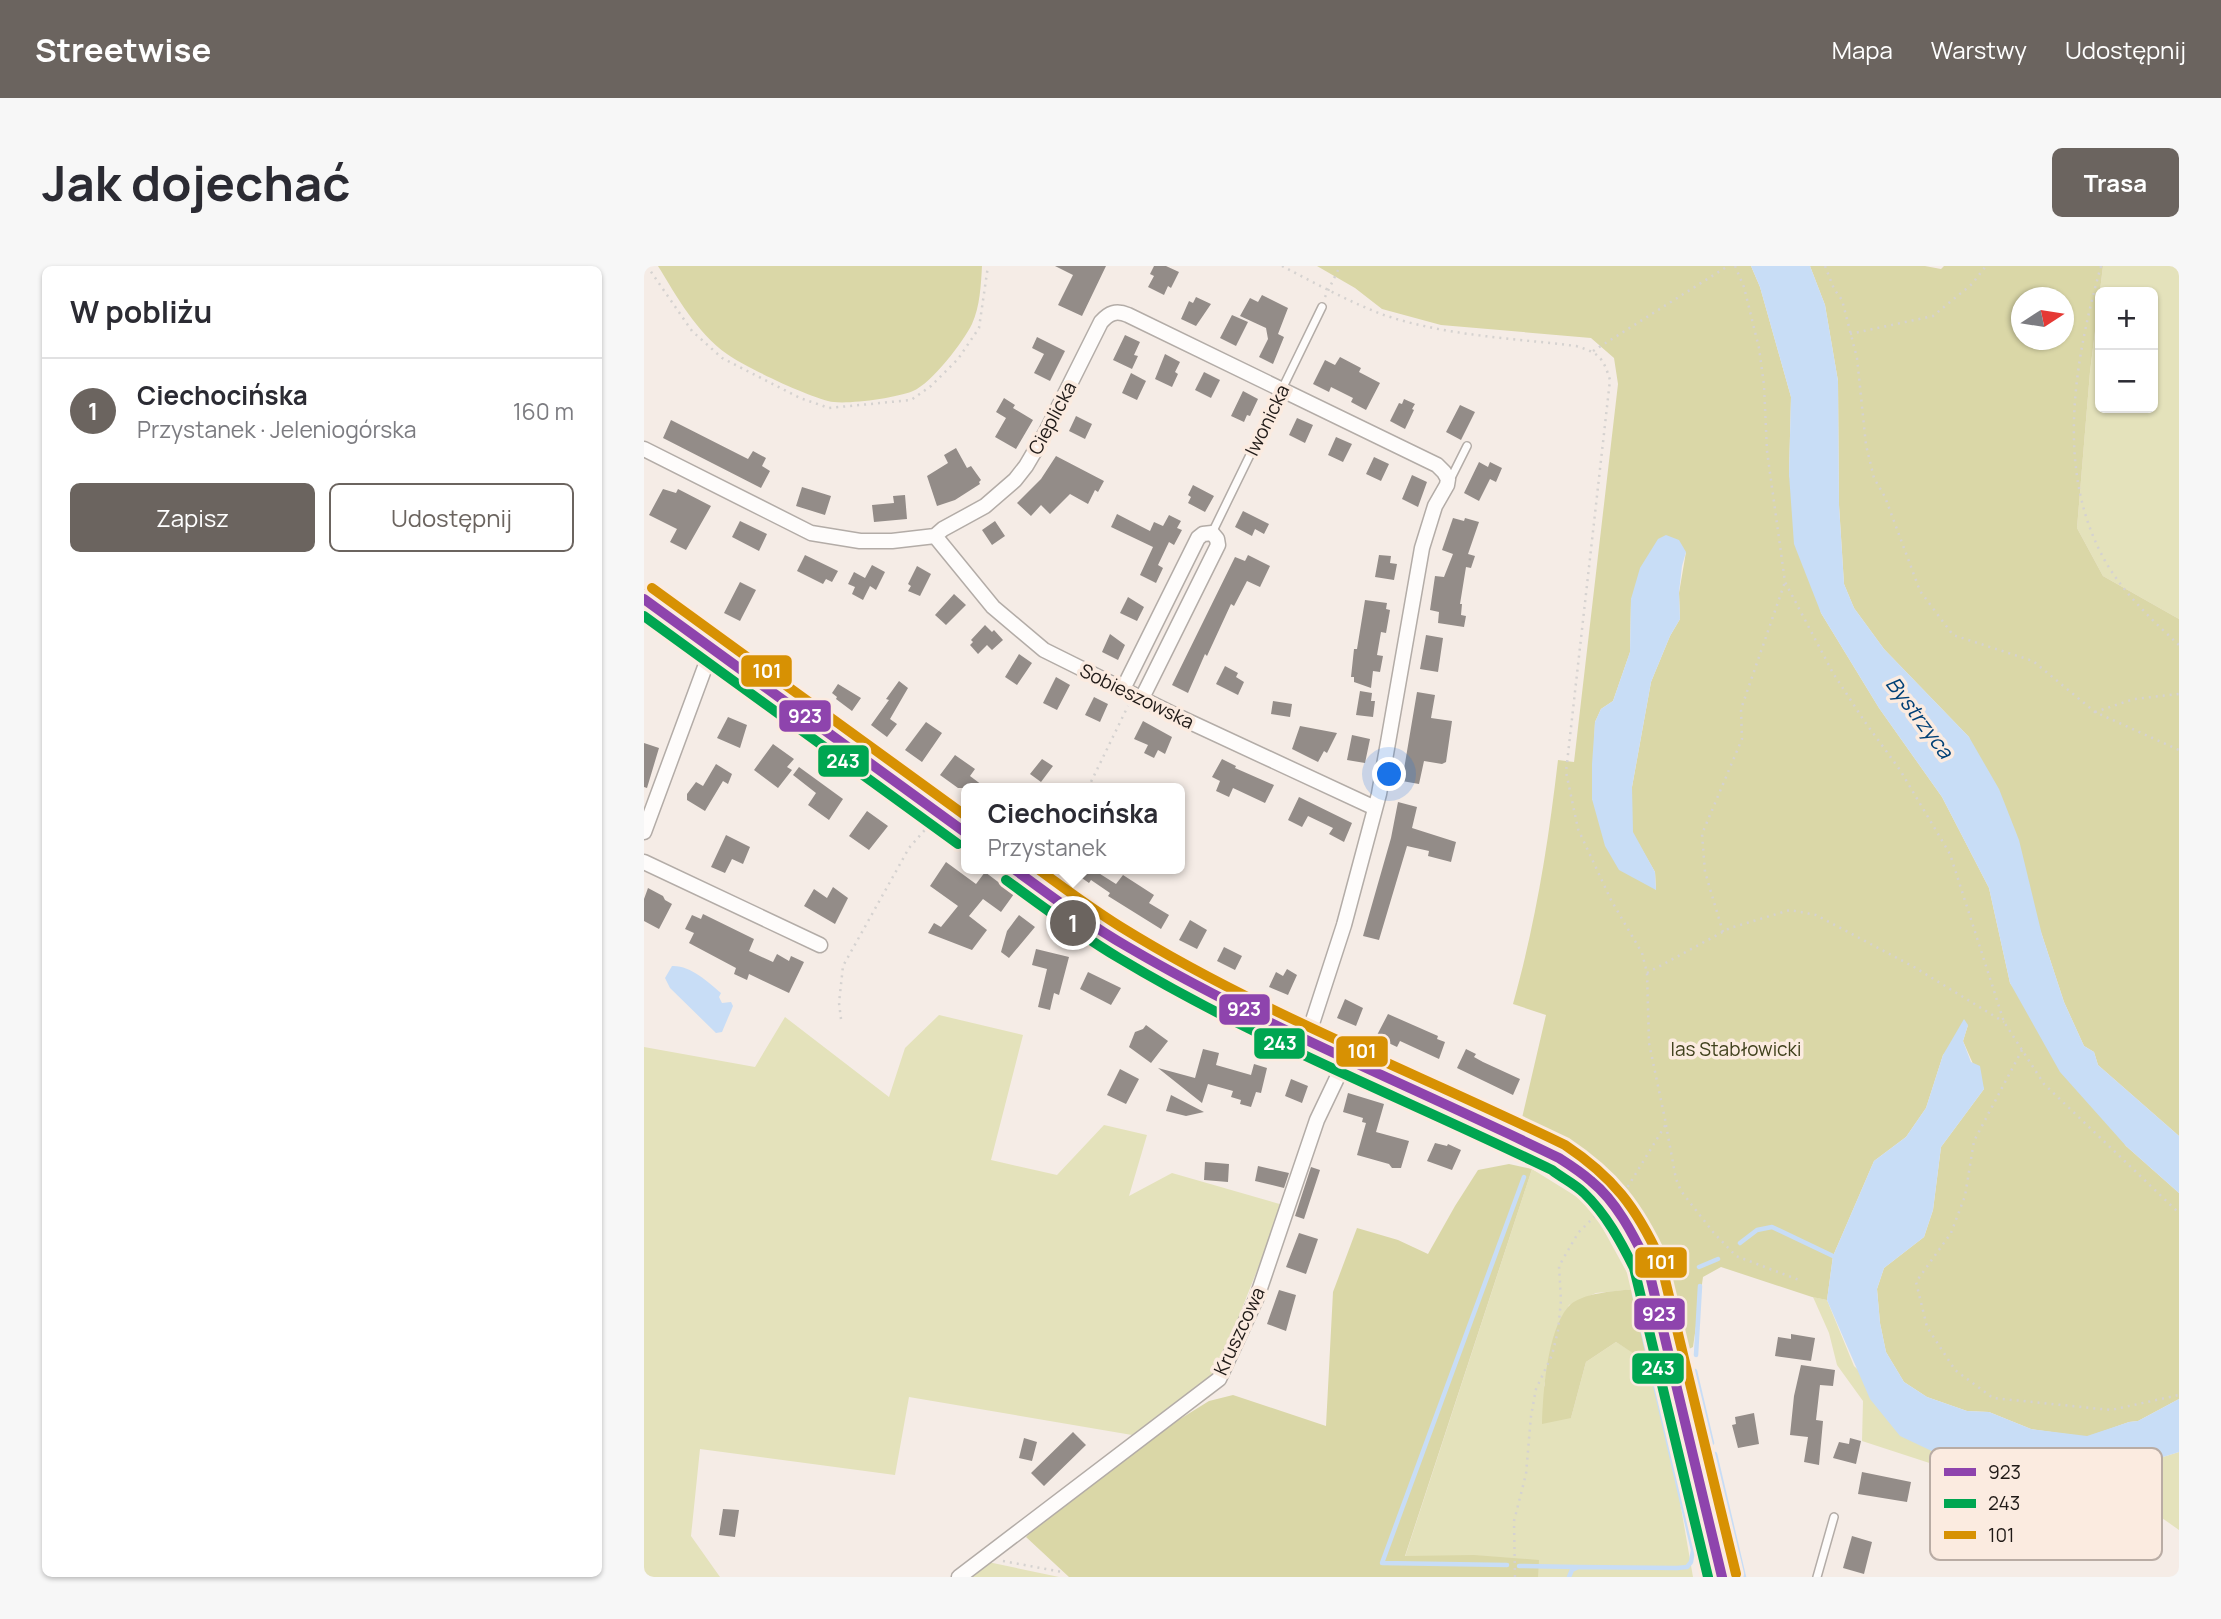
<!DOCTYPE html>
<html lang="pl">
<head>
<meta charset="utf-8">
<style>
  body { margin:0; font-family:Manrope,sans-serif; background:#f7f7f7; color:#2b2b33 }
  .controls { position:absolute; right:21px; top:21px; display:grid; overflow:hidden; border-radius:10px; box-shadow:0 2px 5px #0004 }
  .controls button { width:63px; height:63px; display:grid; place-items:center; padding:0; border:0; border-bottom:2px solid #e1e1e2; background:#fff; color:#2b2b33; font:35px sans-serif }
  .compass { position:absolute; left:1367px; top:21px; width:63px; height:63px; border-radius:50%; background:#fff; box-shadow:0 2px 5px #0004; rotate:78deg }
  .you { position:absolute; left:746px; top:509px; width:24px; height:24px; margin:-18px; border:5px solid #fff; border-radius:50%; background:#1a73e8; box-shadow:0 0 0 10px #1a73e833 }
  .badge { display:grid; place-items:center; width:46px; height:46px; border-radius:50%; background:#6b645f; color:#fff; font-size:23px; font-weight:700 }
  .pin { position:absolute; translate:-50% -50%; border:4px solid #fff; box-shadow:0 2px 7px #0006 }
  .popup { position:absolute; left:317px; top:517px; width:224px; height:91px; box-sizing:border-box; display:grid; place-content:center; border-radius:10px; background:#fff; filter:drop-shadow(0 2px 5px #0005); font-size:23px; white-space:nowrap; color:#7c7c81 }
  .popup b { font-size:26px; color:#2b2b33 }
  .popup::after { content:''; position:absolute; left:50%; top:100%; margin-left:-14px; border:14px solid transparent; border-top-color:#fff }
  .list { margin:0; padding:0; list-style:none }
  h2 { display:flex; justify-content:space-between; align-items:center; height:91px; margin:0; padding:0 28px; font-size:30px }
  h2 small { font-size:23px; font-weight:400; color:#7c7c81 }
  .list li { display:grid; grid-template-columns:46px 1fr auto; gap:21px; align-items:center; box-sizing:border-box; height:105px; padding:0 28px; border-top:2px solid #e1e1e2 }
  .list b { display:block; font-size:26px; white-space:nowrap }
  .list p { margin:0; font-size:23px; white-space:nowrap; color:#7c7c81 }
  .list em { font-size:23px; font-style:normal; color:#7c7c81 }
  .actions { display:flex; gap:14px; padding:21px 28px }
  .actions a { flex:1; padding:16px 0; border:2px solid #6b645f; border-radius:10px; text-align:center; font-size:24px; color:#6b645f }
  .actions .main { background:#6b645f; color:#fff }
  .map { position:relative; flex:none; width:1535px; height:1311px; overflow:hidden; border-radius:10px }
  header { display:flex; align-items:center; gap:42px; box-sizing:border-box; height:98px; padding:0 35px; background:#6b645f; color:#fff }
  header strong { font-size:33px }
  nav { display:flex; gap:38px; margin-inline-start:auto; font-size:24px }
  .intro { display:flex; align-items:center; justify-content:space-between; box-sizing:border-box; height:168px; padding:0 42px }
  h1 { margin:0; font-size:49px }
  .button { padding:18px 32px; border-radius:10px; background:#6b645f; color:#fff; font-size:24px; font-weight:700 }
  main { display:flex; gap:42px; padding:0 42px }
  aside { flex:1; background:#fff; border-radius:10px; box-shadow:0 2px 5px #0004 }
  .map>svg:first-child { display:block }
  .green { fill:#e4e2bb; fill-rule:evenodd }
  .forest { fill:#dad7a7; fill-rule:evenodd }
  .water { fill:#c8ddf6 }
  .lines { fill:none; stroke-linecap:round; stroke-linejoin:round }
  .stream { stroke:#c8ddf6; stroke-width:4.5 }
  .building { fill:#938c88 }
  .service-casing { stroke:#b3aca7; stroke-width:10 }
  .minor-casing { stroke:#b3aca7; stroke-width:17 }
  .tertiary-casing { stroke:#b3aca7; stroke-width:20 }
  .path { stroke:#d5d2d0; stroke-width:2.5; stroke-dasharray:2 5; stroke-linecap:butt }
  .service { stroke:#fefcfb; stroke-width:7 }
  .minor { stroke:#fefcfb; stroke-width:14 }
  .tertiary { stroke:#fefcfb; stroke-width:18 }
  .bus-1-casing { stroke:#fbebe0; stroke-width:16 }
  .bus-2-casing { stroke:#fbebe0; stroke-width:16 }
  .bus-3-casing { stroke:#fbebe0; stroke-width:16 }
  .bus-1 { stroke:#8e44ad; stroke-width:10 }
  .bus-2 { stroke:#00a651; stroke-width:10 }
  .bus-3 { stroke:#d79103; stroke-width:10 }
  .labels { text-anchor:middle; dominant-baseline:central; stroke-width:7; stroke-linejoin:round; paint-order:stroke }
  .street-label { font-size:19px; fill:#201a17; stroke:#fbebe0 }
  .park-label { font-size:19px; fill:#3f401c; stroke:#fbebe0 }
  .water-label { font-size:21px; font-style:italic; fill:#004076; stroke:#fbebe0 }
  .key { fill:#fbebe0; stroke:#b9aca4; stroke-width:2 }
  .key-label { font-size:19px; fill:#201a17 }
  .line-badge { stroke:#fbebe0; stroke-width:2.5 }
  .badge-label { font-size:19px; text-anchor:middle; font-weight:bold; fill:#fff }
</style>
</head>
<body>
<header>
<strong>Streetwise</strong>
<nav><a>Mapa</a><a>Warstwy</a><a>Udostępnij</a></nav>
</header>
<div class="intro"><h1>Jak dojechać</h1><a class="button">Trasa</a></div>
<main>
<aside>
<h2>W pobliżu<small></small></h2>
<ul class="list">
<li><span class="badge">1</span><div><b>Ciechocińska</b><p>Przystanek · Jeleniogórska</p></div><em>160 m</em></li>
</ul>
<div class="actions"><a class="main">Zapisz</a><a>Udostępnij</a></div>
</aside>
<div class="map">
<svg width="1535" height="1311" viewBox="0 0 1535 1311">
  <rect width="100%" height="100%" fill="#f5ece6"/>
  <path class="green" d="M1459 0H1535V353L1459 310 1433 262 1446 106ZM1456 26H1509V142H1456Z
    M295 749 379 769 347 894 413 909 460 859 503 869 485 930 528 907 639 939 572 1108 488 1169 265 1131 251 1209 56 1183 47 1270 76 1311H0V781L111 801 141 751 245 831 261 782Z
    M888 903 946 939 992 1023 952 1027 925 1039 911 1069 900 1120 927 1152 942 1096 972 1076 998 1092 1010 1085 1049 1311H893L761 1291Z
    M1169 1031 1183 1034 1210 1100 1311 1196 1378 1213 1436 1215 1490 1213 1519 1191 1535 1186V1264L1484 1228 1405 1230 1313 1206 1218 1175 1219 1135 1193 1099 1185 1067Z
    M344 1296 415 1311H324Z"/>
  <path class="forest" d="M14 0H338C337 18 336 41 328 58 319 76 288 117 269 125 252 132 207 138 190 136 168 133 101 101 83 88 53 67 33 31 14 0Z
    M673 0H1107L1116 21 1147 131 1145 208 1177 347 1235 442 1298 531 1345 622 1366 717 1482 880 1535 927V1133L1494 1155 1485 1156 1443 1171 1387 1163 1345 1146 1323 1145 1283 1131 1260 1116 1242 1086 1236 1057 1233 1023 1240 1002 1280 971 1289 944 1297 881 1340 823 1319 775 1324 759 1299 789 1282 842 1262 871 1230 895 1189 990 1183 1034 1168 1031 1077 1001 1059 1011 1049 1081 1043 1084 1024 1009 1005 962 993 940 958 903 936 887 882 862 878 852 902 749 869 738C892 655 904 579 914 494L930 496 974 118 970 92 947 72 797 59 738 43 711 22ZM1042 286 1035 327 1036 353 1026 370 1007 416 988 521V566L1011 606 1012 624 948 533 951 456 957 443 969 435 986 386 987 333Z
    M1166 0H1281L1297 3 1300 0H1459L1446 106 1433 262 1459 310 1535 353V870L1454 799 1450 786 1440 780 1420 736 1398 669 1325 471 1240 383 1210 342 1200 318 1195 239 1194 115 1181 39ZM1378 32H1420V74H1378Z
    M865 898 888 903 761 1290 830 1289 895 1294 894 1311H425L382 1271 403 1249 512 1168 565 1135 589 1129 682 1160 689 1026 713 962 754 974 784 988 811 940 834 904Z
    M992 1023 1003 1042 1010 1085 998 1093 972 1076 942 1096 927 1152 898 1158C899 1126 903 1066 924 1041 937 1026 974 1025 992 1023Z"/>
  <path class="water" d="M1107 0H1166L1181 39 1194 115 1195 239 1200 318 1210 342 1240 383 1325 471 1355 523 1375 574 1398 669 1420 736 1440 780 1450 786 1454 799 1535 870V927L1482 880 1416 806 1366 717 1345 622 1298 531 1235 442 1177 347 1150 278 1145 208 1147 131 1116 21Z
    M1022 269 1035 274 1042 286 1038 300 1035 326 1036 353 1026 370 1007 416 988 521 989 566 1011 606 1012 624 975 604 961 580 948 533V498L951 456 957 443 969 435 986 386 987 333 996 302 1014 273Z
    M28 700C46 699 64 716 77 727L75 731 78 737 87 736 89 740 78 766 72 767 26 722 21 712Z
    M1320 753 1324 759 1319 775 1327 796 1336 800 1340 823 1297 881 1289 944 1280 971 1240 1002 1233 1023 1236 1057 1242 1086 1260 1116 1283 1131 1323 1145 1345 1146 1387 1163 1443 1170 1485 1156 1494 1155 1535 1133V1186L1519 1191 1490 1213 1436 1215 1378 1213 1311 1196 1256 1170 1226 1133 1183 1034 1189 990 1230 895 1262 871 1282 842 1299 789Z"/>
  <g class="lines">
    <path class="stream" d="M1096 977 1113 964 1128 961 1189 990
      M1055 1001 1074 993
      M1052 1089 1056 1020
      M1051 1105 1068 1177
      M1071 1188 1100 1311
      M863 1299 738 1297 880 911
      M875 1300 933 1301
      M925 1311 928 1304 934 1301 1033 1302 1043 1301 1047 1296 1049 1284 990 1028 991 1018"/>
  </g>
  <path class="building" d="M411 0H462L438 50 414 39 429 9Z
    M510 0H522L535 6 527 22 524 20 520 29 504 21 510 10 506 8Z
    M618 29 644 42 634 68 640 71 629 98 615 91 624 73 622 62 596 50 606 32 614 36Z
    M552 31 567 38 552 60 537 53 545 35 549 37Z
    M588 49 604 56 592 80 576 72Z
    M481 69 496 76 490 89 494 90 488 103 469 94Z
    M393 71 421 85 406 115 390 107 400 88 388 82Z
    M521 88 536 96 531 106 534 108 528 121 511 113Z
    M696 91 717 102 715 106 736 117 722 144 707 136 709 132 687 121 685 126 669 118 681 94 691 99Z
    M560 106 576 114 567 132 551 124Z
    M487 107 502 115 493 134 478 127Z
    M599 125 614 133 606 150 603 149 600 156 587 150Z
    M360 132 371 139 369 142 389 154 372 183 351 171 362 152 352 146Z
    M760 133 771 138 768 143 770 144 761 163 746 155 755 137 758 138Z
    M816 139 831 146 817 174 802 166Z
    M432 150 448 158 441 173 425 165Z
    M653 152 669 159 661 177 645 169Z
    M27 154 104 193 109 185 122 192 118 200 126 205 117 222 19 172Z
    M692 171 708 178 699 196 684 189Z
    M312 182 323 202 327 200 337 214 335 216 336 218 311 234 293 240 283 210 304 197 300 189Z
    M412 190 460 215 454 226 451 224 444 238 426 228 406 248 397 239 387 250 373 237 397 213Z
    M730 191 745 198 737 215 722 208Z
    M835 196 844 201 846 196 858 202 852 216 846 213 835 235 820 227Z
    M768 209 783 216 774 241 758 233Z
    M549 219 570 230 561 246 544 237 547 231 544 229Z
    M158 221 187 230 181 249 152 240Z
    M19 223 32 227 34 223 67 240 42 284 26 276 33 263 5 249Z
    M261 229 263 253 230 256 228 239 250 237 249 230Z
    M599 245 625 258 620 268 611 263 608 270 591 261Z
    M473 248 506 265 510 256 519 260 525 249 537 255 533 262 538 264 530 279 525 276 514 299 519 302 512 317 496 309 509 281 467 261Z
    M809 252 820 255 821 252 835 256 824 288 831 290 827 302 822 301 816 338H818L817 349 822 350 820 361 794 357 795 346 786 344 791 310 800 311 809 288 798 284Z
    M96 255 123 268 115 285 88 271Z
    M351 255 361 270 348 279 338 264Z
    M161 289 194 305 188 316 182 313 179 318 153 305Z
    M604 289 626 300 616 321 603 315 590 340 587 338 563 390 561 388 544 427 528 419 591 291 601 295Z
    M735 289 747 290 746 297 753 298 750 314 731 311Z
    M228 299 241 306 232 324 226 320 219 334 208 328 211 321 204 318 210 306 221 312Z
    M273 300 287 308 276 330 264 325 267 320 264 318Z
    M96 316 112 324 96 355 80 347Z
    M310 328 322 339 302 359 291 349Z
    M484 331 500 341 493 355 476 347Z
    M721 334 743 337 742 343 746 344 742 367 737 366 733 389 739 390 736 406 729 405 727 422 710 416V411H707L710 383H713Z
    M341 359 348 366 350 364 359 374 348 384 343 379 334 388 326 379 329 376 327 374Z
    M466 368 481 379 474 394 458 386Z
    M782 369 799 372 794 406 776 403Z
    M375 388 388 397 373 419 361 411Z
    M581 400 594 407 592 411 600 416 594 429 572 418Z
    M412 411 426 419 413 444 399 437Z
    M255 415 264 422 246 453 253 458 243 471 227 459 245 434 242 433Z
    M194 418 217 432 208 445 192 433 193 431 188 427Z
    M716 425 728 427 727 435H731L729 451 712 449Z
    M773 426 791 429 787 452 808 455 802 496 798 498 780 495 775 518 758 515Z
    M450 431 464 438 456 456 441 449Z
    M629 435 648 438 646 451 627 448Z
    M84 451 103 459 96 482 73 472Z
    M499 455 528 471 521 488 514 484 510 492 500 487 504 479 490 473Z
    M282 456 298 467 278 496 261 484Z
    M656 460 693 467 683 487 680 485 674 496 648 483Z
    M708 469 726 473 721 497 703 494Z
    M0 477 15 482 3 522 0 521Z
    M129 478 150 493 143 501 148 504 134 522 110 504Z
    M311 489 331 503 326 510 342 522H314L296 509Z
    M398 493 409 500 397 516 386 508Z
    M578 493 592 500 591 502 630 519 621 537 589 522 585 531 572 525 576 515 568 511Z
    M72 498 88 508 84 518 79 515 61 545 43 534V528L52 516 59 520Z
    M155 501 199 533 185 554 164 539 172 527 149 509Z
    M655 531 708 557 700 576 685 568 689 562 664 550 658 561 644 554Z
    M754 536 773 541 768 562 812 576 807 596 784 590 785 585 763 580 735 674 719 670 747 572Z
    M223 545 244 560 225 584 205 570Z
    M82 569 106 581 99 598 88 593 81 607 67 601Z
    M302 596 332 618 341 606 370 628 357 646 339 633 325 650 343 664 328 684 284 667 290 657 297 661 314 640 286 620Z
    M425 603H455L453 606 472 618 479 609 510 629 505 637 525 649 517 663 464 630 466 627 447 614 445 617Z
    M189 621 204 632 191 658 160 640 170 623 183 632Z
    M4 622 19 630 21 634 28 638 15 663 0 655V633Z
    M59 648 110 673 105 685 129 696 133 688 145 695 147 690 160 696 145 727 105 708 103 714 90 708 92 702 45 677 50 667 41 663 48 649 57 653Z
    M375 649 391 661 365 692 357 686 363 665Z
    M546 654 563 664 553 683 535 674Z
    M580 681 598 690 591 704 573 695Z
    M392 683 425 691 415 729 410 727 406 744 394 741 403 703 388 699Z
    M643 703 653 709 644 729 625 721 632 706 639 710Z
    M444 706 477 722 467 739 436 723Z
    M701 733 719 742 712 760 693 752Z
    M744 748 794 770 793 773 801 776 795 793 756 775 753 781 732 771Z
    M502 759 524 775 507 797 485 781 491 766 499 763Z
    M559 783 575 787 572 799 607 809 610 798 623 802 617 827 612 826 607 841 596 838 597 834 587 831 589 825 564 818 558 837 514 802 551 812Z
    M822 783 832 788 830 791 839 796 876 813 869 829 813 802Z
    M476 803 495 813 482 838 463 829Z
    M647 813 664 820 658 837 641 830Z
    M704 827 740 838 732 866 765 875 757 902H748L745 898 713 889 722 857 718 856 719 852 699 846Z
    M527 829 560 846 542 850 522 845Z
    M791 877 803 880 804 878 817 884 808 904 783 895Z
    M561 896 585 898 584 916 560 914Z
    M614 900 645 907 640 922 611 915Z
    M667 901 676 904 660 953 651 950Z
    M655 967 674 973 662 1008 642 1001Z
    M635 1024 652 1029 642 1065 623 1058Z
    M1147 1068 1171 1072 1167 1095 1131 1090 1134 1071 1147 1073Z
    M1157 1099 1191 1104 1189 1120 1176 1119 1172 1154 1179 1155 1175 1199 1160 1196 1164 1171 1146 1169 1150 1130Z
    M1110 1147 1115 1178 1094 1182 1088 1159 1092 1158 1091 1151Z
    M429 1166 442 1179 400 1220 387 1207Z
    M380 1172 393 1176 388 1195 375 1192Z
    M1206 1172 1217 1175 1212 1198 1189 1192 1195 1176 1205 1178Z
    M1218 1206 1267 1216 1263 1236 1214 1228Z
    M79 1243 95 1244 91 1271 75 1269Z
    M1208 1270 1228 1276 1220 1308 1199 1302Z"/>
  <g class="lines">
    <defs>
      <path id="service" d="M804 212 808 210 823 180
        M568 267 678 41
        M1173 1311 1190 1251"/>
      <path id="minor" d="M0 183 167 267 216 275H248L291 270 299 263 341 240 371 214 382 200 402 166 457 56C465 47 472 44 484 49L793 199 800 206 804 213 803 219 791 240 778 282 735 528 700 659 663 773
        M291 270 349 341 400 384 533 450 731 542
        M479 423 554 272 559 268 568 267 573 273 574 279 498 432
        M0 566 68 382
        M0 596 176 679
        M315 1311 575 1113 613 1031 673 854 703 791"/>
      <path id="tertiary" d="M0 333 322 567
        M370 603C413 634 456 667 503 692 636 767 778 824 915 892L949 916 969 939 988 967 1003 997 1009 1016 1078 1311"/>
    </defs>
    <use href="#service" class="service-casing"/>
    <use href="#minor" class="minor-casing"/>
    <use href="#tertiary" class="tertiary-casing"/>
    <path class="path" d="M3 0 48 65 78 92 156 132 185 142 267 134 287 120 314 93 335 62 344 0
      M638 0C671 17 705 36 740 49 802 70 868 72 932 80 955 87 959 91 966 114L922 506 934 563 967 634 998 687 1003 707 1005 777 1022 858 980 927
      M1091 0 1100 21 1115 82 1120 119 1123 185 1141 316 1189 407 1221 456 1256 504 1306 588 1360 756 1400 818 1535 947
      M1181 0 1190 23 1198 34 1213 92 1222 179 1230 212 1241 231 1276 325 1309 369 1389 395 1451 446 1535 484
      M1457 0C1431 93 1411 202 1459 291 1477 325 1507 353 1535 379
      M681 31 696 0
      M1206 68 1289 50 1328 18 1342 0
      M949 85 1084 0
      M1451 446 1490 433 1535 428
      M444 522 484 440
      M1079 666 1061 606 1058 568 1098 473 1097 443 1141 316
      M1003 707 1086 662 1146 644 1172 649 1270 701 1360 756
      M197 753 195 737 199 700 265 582 286 558
      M1378 784 1330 875 1321 930 1307 967 1272 1016 1283 1061 1311 1104 1349 1132 1467 1144 1535 1129
      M1022 859 1032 913 1037 925 1069 966 1092 990 1155 1014
      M359 1295 418 1306
      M871 1311 870 1255 882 1208 887 1150 892 1123 908 1089 914 1065 917 1034 915 1000 934 967 954 947"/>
    <use href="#service" class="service"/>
    <use href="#minor" class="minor"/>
    <use href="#tertiary" class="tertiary"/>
    <defs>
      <path id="bus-1" d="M0 333 322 567
        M370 603C407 630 444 658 484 681 622 762 772 822 915 892 926 899 937 906 947 915 972 935 989 968 1003 997L1078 1311"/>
      <path id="bus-2" d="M0 350 314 578
        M362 614C399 641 436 669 475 692 613 775 764 834 908 904 918 912 931 918 940 927 962 948 977 976 990 1002L1064 1311"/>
      <path id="bus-3" d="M8 322 322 550
        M394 603C421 623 448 643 477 661 614 746 775 808 921 879 969 911 992 941 1016 993L1092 1308"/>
    </defs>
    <use href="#bus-1" class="bus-1-casing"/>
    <use href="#bus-2" class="bus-2-casing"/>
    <use href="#bus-3" class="bus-3-casing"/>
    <use href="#bus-1" class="bus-1"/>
    <use href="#bus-2" class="bus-2"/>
    <use href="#bus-3" class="bus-3"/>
  </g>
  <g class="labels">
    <g class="street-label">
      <text transform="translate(408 152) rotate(-62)">Cieplicka</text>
      <text transform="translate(623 154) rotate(-64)">Iwonicka</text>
      <text transform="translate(493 430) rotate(26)">Sobieszowska</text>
      <text transform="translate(595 1065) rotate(-65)">Kruszcowa</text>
    </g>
    <g class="park-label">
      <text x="1092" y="783">las Stabłowicki</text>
    </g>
    <g class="water-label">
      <text transform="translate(1276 451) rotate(53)">Bystrzyca</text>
    </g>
  </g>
  <rect x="1286" y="1182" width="232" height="112" rx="10" class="key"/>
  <rect x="1300" y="1202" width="32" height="8" fill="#8e44ad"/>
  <rect x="1300" y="1233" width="32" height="9" fill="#00a651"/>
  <rect x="1300" y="1265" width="32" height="8" fill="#d79103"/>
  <g class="key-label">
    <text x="1344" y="1213">923</text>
    <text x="1344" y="1244">243</text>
    <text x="1344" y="1276">101</text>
  </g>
  <g class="line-badge">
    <rect x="96" y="388" width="53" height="34" rx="7" fill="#d79103"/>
    <rect x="134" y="433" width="54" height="34" rx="7" fill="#8e44ad"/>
    <rect x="173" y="478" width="53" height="34" rx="7" fill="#00a651"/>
    <rect x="574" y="727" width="53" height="33" rx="7" fill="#8e44ad"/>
    <rect x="609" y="761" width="53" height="33" rx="7" fill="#00a651"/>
    <rect x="691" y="769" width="54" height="33" rx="7" fill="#d79103"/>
    <rect x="990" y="980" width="54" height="33" rx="7" fill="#d79103"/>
    <rect x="989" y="1031" width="53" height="34" rx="7" fill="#8e44ad"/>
    <rect x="987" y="1086" width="54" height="33" rx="7" fill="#00a651"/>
  </g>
  <g class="badge-label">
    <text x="123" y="412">101</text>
    <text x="161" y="457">923</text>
    <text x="199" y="502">243</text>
    <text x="600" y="750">923</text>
    <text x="636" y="784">243</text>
    <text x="718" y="792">101</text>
    <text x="1017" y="1003">101</text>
    <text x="1015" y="1055">923</text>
    <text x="1014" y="1109">243</text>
  </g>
</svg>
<div class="controls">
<button>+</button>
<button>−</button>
</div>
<svg class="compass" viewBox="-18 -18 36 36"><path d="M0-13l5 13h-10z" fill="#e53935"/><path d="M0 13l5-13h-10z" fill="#7c7c81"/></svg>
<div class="you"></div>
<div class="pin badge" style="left:429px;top:657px">1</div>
<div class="popup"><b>Ciechocińska</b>Przystanek</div>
</div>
</main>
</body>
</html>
